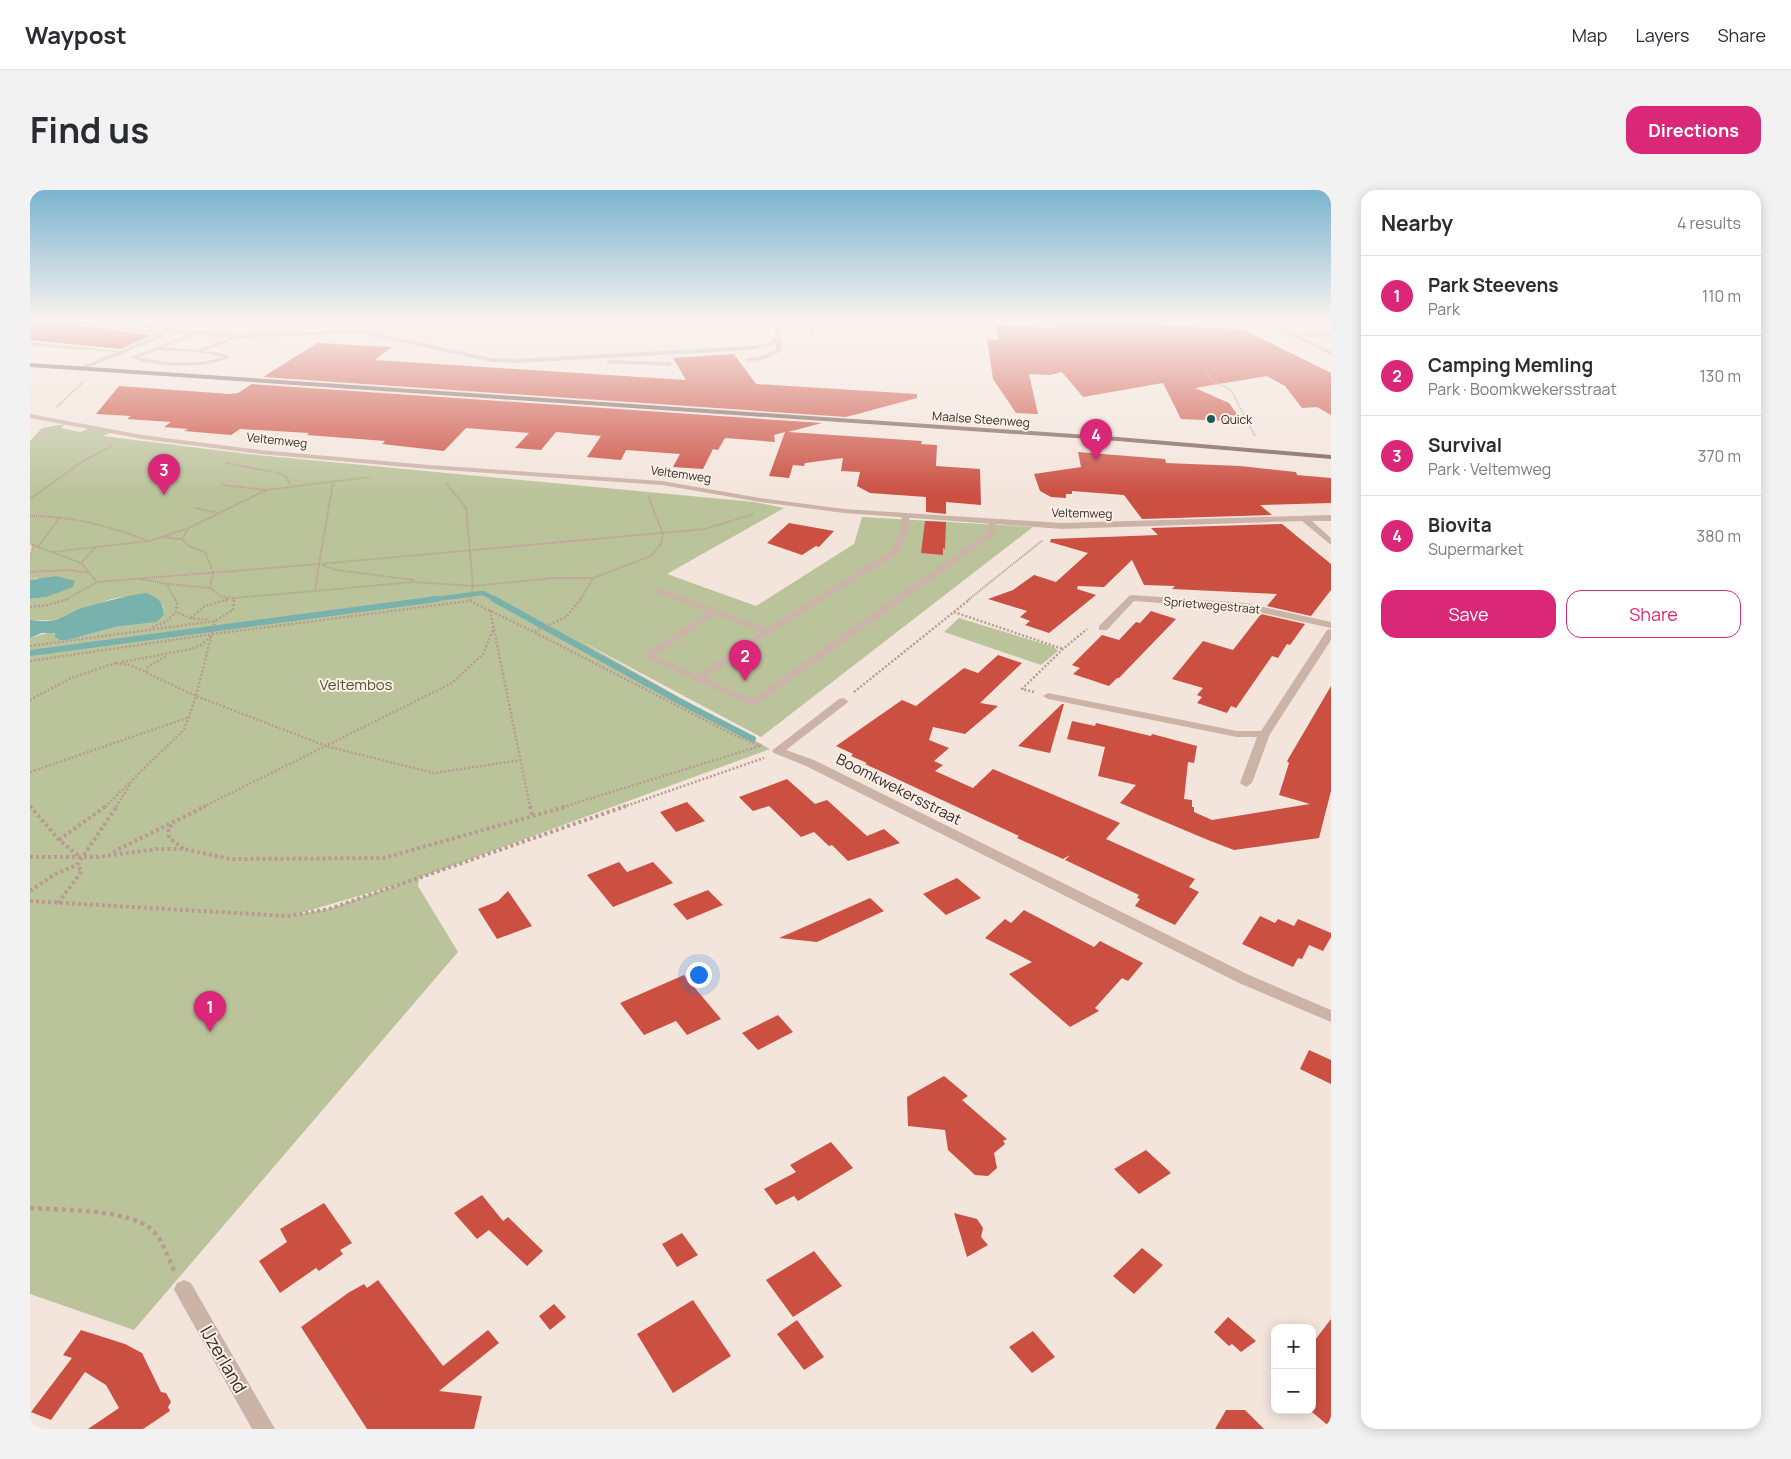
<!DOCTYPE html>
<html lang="en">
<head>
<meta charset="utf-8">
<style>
  body { margin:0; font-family:Manrope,sans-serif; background:#f2f2f3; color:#2b2b33 }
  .controls { position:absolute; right:15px; bottom:15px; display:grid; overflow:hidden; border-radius:10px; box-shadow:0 2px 12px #0003 }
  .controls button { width:45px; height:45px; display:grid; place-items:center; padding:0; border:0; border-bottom:1px solid #e1e1e2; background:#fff; color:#2b2b33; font:25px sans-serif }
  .you { position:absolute; left:668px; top:784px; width:18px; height:18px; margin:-12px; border:4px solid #fff; border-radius:50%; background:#1a73e8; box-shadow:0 0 0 8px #1a73e833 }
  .badge { display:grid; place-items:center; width:32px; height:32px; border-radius:50%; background:#db2777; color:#fff; font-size:16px; font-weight:700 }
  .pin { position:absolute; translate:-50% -41px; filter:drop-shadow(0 1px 2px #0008) }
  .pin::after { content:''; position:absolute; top:26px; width:18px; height:15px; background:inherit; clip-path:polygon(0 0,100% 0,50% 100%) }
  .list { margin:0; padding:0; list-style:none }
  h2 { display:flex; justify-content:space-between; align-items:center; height:65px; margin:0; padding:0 20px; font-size:21px }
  h2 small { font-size:16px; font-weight:400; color:#7c7c81 }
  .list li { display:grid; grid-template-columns:32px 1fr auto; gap:15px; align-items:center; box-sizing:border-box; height:80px; padding:0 20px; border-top:1px solid #e1e1e2 }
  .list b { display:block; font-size:19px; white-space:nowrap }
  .list p { margin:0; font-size:16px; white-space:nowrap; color:#7c7c81 }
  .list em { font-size:16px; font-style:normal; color:#7c7c81 }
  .actions { display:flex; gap:10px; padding:15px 20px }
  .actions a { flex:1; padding:11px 0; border:1px solid #db2777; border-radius:15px; text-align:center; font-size:18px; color:#db2777 }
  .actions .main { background:#db2777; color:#fff }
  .map { position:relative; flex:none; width:1301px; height:1239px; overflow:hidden; border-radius:15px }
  header { display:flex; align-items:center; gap:30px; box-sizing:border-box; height:70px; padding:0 25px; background:#fff; border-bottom:1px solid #e1e1e2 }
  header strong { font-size:24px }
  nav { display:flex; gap:28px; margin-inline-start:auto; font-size:18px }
  .intro { display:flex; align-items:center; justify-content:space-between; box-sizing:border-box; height:120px; padding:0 30px }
  h1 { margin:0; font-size:35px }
  .button { padding:12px 22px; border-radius:15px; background:#db2777; color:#fff; font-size:18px; font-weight:700 }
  main { display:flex; gap:30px; padding:0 30px }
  aside { flex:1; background:#fff; border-radius:15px; box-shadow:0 2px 12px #0003 }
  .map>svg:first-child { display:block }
  .green { fill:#bbc39b; fill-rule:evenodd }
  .water { fill:#79b1ac }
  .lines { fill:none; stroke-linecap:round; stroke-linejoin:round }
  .stream-far1 { stroke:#79b1ac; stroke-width:4.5 }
  .stream { stroke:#79b1ac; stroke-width:6 }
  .building { fill:#cb5042 }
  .path-far3 { stroke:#b89c91; stroke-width:2; stroke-dasharray:1 1; stroke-linecap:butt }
  .path-far2 { stroke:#b89c91; stroke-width:2.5; stroke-dasharray:2 2; stroke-linecap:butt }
  .path-far1 { stroke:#b89c91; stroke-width:4; stroke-dasharray:3 3; stroke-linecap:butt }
  .path { stroke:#b89c91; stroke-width:4.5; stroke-dasharray:4 4; stroke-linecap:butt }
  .service { fill:#ccb3a7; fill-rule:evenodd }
  .minor { fill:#ccb3a7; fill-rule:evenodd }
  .primary { fill:#7a5f58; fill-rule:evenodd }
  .poi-dot { fill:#1b5b57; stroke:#faf0e8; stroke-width:2 }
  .labels { text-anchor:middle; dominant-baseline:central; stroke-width:4; stroke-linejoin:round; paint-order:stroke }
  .far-street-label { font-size:12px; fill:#382b28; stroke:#faf0e8 }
  .far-poi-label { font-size:12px; fill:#382b28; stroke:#faf0e8; text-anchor:start }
  .park-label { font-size:15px; fill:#4d572a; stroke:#faf0e8 }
  .street-label { font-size:15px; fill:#382b28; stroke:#faf0e8 }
  .near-street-label { font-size:18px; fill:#382b28; stroke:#faf0e8 }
</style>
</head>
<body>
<header>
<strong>Waypost</strong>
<nav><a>Map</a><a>Layers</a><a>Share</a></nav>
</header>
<div class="intro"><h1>Find us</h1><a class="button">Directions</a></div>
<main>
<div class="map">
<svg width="1301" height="1239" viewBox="0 0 1301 1239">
  <rect width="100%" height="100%" fill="#f3e5dc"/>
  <path class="green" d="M35 234 31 238 50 242 61 238 80 243 73 246 227 265 724 312 754 318 637 384 726 416 824 354 832 327 1003 337 731 547 547 449 740 559 389 688 388 696 428 762 104 1140 0 1104V448L21 442 38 450 85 437 127 432 134 425 133 415C121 412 107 407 94 407 82 406 44 424 31 428 21 432 11 430 0 430V409L16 407 7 388 0 390V367L3 355 0 354V251L12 238ZM373 693 299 719 264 725Z
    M929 428 1024 457 1028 461 1011 475 914 442Z"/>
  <path class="water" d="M26 386 45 391 43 397 16 407 0 409V390Z
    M116 403C129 408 133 412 134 425L127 432 85 437 38 450H30L25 447V443H12L0 448V430C6 430 13 432 19 431 32 430 40 422 52 418 73 412 94 406 116 403Z"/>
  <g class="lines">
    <path class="stream-far1" d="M398 410 453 403 466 410"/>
    <path class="stream" d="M464 409 647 510 723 549
      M0 463 407 409"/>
  </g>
  <path class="building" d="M20 130 26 132 121 145 91 159 0 150V131L15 132Z
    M1045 130 1214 140 1301 183V225L1287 217 1272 218 1255 196 1237 186 1165 198 1199 213 1212 231H1197L1151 229 1133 193 1053 207 1032 182 1020 185 999 184 1008 224 986 223 963 189 957 149 968 150 966 135 1025 138 1023 131Z
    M287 153 362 157 345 170 656 190 643 168 704 164 726 194 887 204V208L816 227 233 187Z
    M222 194 792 233 758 242 892 251 891 254 907 255 906 276 950 279 951 315 916 312V324L896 322V307L840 303 827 296 830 282 811 281 813 268 775 273 774 276 763 275 759 288 739 286 755 242 744 245 745 252 695 248 688 260 683 259 673 279 643 277 650 264 596 260 591 270 557 267 571 246 526 242 511 260 485 258 499 243 436 238 414 261 352 254 355 251 277 245 279 243 210 239 201 245 154 241 158 239 134 237 141 232 97 229 101 226 66 224 89 196 200 204 208 203Z
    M1048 262 1135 269 1136 273 1210 276 1266 282 1267 285 1301 288V313L1230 315 1242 325 1112 329 1094 305 1042 301V304H1036V308L1021 307 1010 301 1004 284 1051 277Z
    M895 331 916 332 915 359 913 358V365L891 363Z
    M759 333 804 341 789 357 786 356 772 365 737 353Z
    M1252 334 1301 374V400L1281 426 1237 416 1247 404 1142 399 1145 396 1114 395 1102 370 1074 397 1048 396 1047 399 1066 405 1019 443 995 435 1000 431 990 427 997 421 958 409 983 400 1004 385 1026 392 1058 363 1020 352 1021 349 1128 345 1121 338Z
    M1121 421 1146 429 1089 488H1087L1079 496 1043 484 1050 478 1042 475 1072 445 1089 450 1106 432 1110 433Z
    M1231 424 1275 434 1260 455 1257 454 1248 468 1242 466 1206 518 1201 516 1197 523 1167 513 1172 507 1167 505 1173 498 1142 489 1173 451 1203 460Z
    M968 465 992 473 950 513 968 516 935 544 903 537 899 550 919 558 904 571 913 575 905 581 943 598 963 579 1090 633 1076 649 1165 689 1159 697 1169 702 1145 735 1105 716 1110 709 1107 708 1109 705 1035 670 1040 665 1033 669 987 648 989 646 835 574 837 573 821 566 823 564 806 556 872 510 886 516 934 478 948 483Z
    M1301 496V601L1289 648 1204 660 1178 650 1090 613 1106 595 1068 586 1075 557 1037 549 1042 531 1065 536 1066 533 1121 546 1122 544 1167 556 1164 573 1158 572 1154 609 1162 610V617H1164V622L1182 630 1280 614 1249 605 1259 573 1257 571Z
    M1032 514H1034L1020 563 988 556Z
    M757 589 785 614 797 610 837 646 854 639 870 653 818 671 802 655 799 656 784 642 771 647 739 616 723 621 709 607Z
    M657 612 675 631 646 642 630 622Z
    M589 672 597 682 623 672 643 693 583 717 557 685Z
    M927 688 951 708 916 725 893 704Z
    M678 700 693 715 657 730 643 714Z
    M478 701 502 736 467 749 448 719 468 711Z
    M840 708 854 721 787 752 749 748Z
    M994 720 1064 757 1070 751 1113 773 1098 791 1092 788 1065 818 1069 821 1040 837 979 784 1002 772 955 748 975 729 981 733Z
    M1230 726 1245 733 1248 729 1264 736 1268 729 1301 743V747L1293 761 1279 755 1272 769 1268 768 1263 777 1212 754Z
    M654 785 691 829 657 845 646 831 614 845 590 813Z
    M748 825 763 842 728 860 712 843Z
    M1279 860 1301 870V894L1270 879Z
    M914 886 938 906 932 910 977 949 973 951 975 954 964 963 967 978 958 986 945 985 918 960 915 940 878 936 877 907Z
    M801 952 823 978 768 1011 764 1006 746 1015 734 999 766 982 760 975Z
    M1116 960 1141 983 1109 1004 1084 979Z
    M452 1005 473 1031 478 1027 513 1061 497 1076 459 1040 447 1049 424 1023Z
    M294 1013 322 1053 310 1060 313 1064 289 1081 286 1078 250 1103 229 1071 257 1052 250 1039Z
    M924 1023 947 1029 953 1038 951 1047 958 1055 937 1067Z
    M652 1043 668 1065 647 1077 632 1054Z
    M1112 1058 1133 1075 1104 1104 1083 1086Z
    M784 1061 812 1096 763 1127 736 1090Z
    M348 1090 413 1176 458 1140 469 1153 409 1201 452 1206 444 1239H337L271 1137 318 1103 334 1094 337 1098Z
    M663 1110 701 1166 643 1203 607 1144Z
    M524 1114 536 1127 520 1140 509 1126Z
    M1198 1127 1226 1151 1211 1162 1202 1154 1199 1156 1184 1142Z
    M1301 1129V1238L1282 1222V1154Z
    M767 1130 794 1167 774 1180 747 1144Z
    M51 1140 95 1154 112 1163 131 1202 136 1203 141 1212 138 1217 140 1221 113 1239H58L89 1218 76 1195 55 1182 21 1230 1 1222 42 1168 33 1165Z
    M1003 1141 1025 1167 1002 1183 979 1157Z
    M1196 1220H1215L1234 1239H1185Z"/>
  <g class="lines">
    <path class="path-far3" d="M1176 182 1183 191 1201 200 1225 246
      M27 217 53 192
      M196 273 248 283 256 286 260 295
      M192 295 236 300 340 287
      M0 309 50 273 82 256
      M165 318 188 323
      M0 326C41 326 80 336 118 351
      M132 347 152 349 159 356 175 362 183 382 180 398 192 407 204 408
      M152 349 158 339
      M0 354 51 373 67 392
      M8 357 30 327
      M23 362 119 351 159 338 236 300
      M0 367 3 354
      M51 373 65 358
      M289 374 675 339 724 324
      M289 374 303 293
      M292 375 306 380 384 390
      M0 382 40 380 59 383
      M111 389 137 394 145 410
      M138 394 180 398
      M285 401 384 392 443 396 436 318 415 292
      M35 410 67 392 289 374 285 401 204 408V410
      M195 410 199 409
      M440 410 443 396 524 388H562
      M550 410 563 388 621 366 631 354 633 344 618 306
      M938 410 1013 350"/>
    <path class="path-far2" d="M145 409 147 414 146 422 161 428 179 430
      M551 409 536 427 504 442 704 545 731 556
      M440 411V409
      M0 417 18 415 38 409
      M460 420 500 617
      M924 422 1033 459
      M161 428 175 416 199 409
      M122 437 136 432 146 422
      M0 456 185 431 203 420 204 409
      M0 471 183 444 440 411 504 442
      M92 472 161 459 171 455 182 445
      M86 473 100 475 166 506 296 556 404 583 492 570
      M116 482 118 477 136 466
      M824 502 940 409
      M1004 502 992 499 1033 459 1057 439
      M0 510 41 488 86 473
      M0 582 160 527
      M75 617 100 592
      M86 617 104 588 154 540 166 506 185 431
      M173 617 422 493 453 464 463 440
      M533 617 730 556
      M593 617 734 568"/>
    <path class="path-far1" d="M0 616 29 650 50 667
      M500 616 502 626
      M142 635 138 638 139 648 154 659
      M29 650 76 616
      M83 662 176 616
      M0 667H68L126 659H154L200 669 354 668 538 616
      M0 701 27 683 47 675 87 616
      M0 711 257 726 299 719 596 616
      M28 713 52 681 47 675"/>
    <path class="path" d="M0 1018C30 1020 102 1019 123 1041 134 1052 138 1069 145 1082"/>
    <path class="service" d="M26 130H41L134 143 131 148 50 181 48 178 86 162 0 156V152L90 161 128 144Z
      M340 130H345L333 140 461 168 486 169 722 156 737 154 745 149 744 130H750L752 161 735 169 717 172 715 169 732 166 746 160V153L722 160 486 173 461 172 329 143 207 148 174 161 191 163 200 167C181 179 120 178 101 167L160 144 157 142 160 140 209 145 328 140ZM167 144 201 148 165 160 134 157ZM128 160 169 162 192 167C169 176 134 173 109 167Z
      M779 130H785V146L780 145Z
      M578 170 640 172 643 174 640 176 576 173Z
      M872 324 879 326V337L869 363 741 443 675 488 722 509 957 342 960 329 967 331 964 345 726 515H720L612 466 678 422 625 403V399H631L737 438 862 360 871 337ZM685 425 731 442 667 485 624 466Z"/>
    <path class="minor" d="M64 130H81L161 142 158 144Z
      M1227 130H1235L1266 145 1301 143V147H1271L1301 161V165Z
      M0 224 112 245 230 260 399 275 632 291 730 308 814 319 1032 333 1301 325V331H1282L1301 348V355L1272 331 1032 339 814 323 730 312 632 295 399 279 230 264 112 249 0 228Z
      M1102 405 1215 413 1301 432V438L1215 419 1104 411 1077 440H1069V436L1099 406Z
      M1301 439V450L1240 544 1222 593 1216 597 1210 593 1227 547H1207L1018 509 1013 506 1018 503 1207 541H1231L1297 440Z
      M813 508 818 511 817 513 756 560 784 570 1219 785 1301 820V832L1209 793 776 576 744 563 742 561 744 559 809 509Z
      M154 1090 161 1093 245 1239H222L147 1105 144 1099 147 1093Z"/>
    <path class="primary" d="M0 173 1088 247 1301 265V269L1088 251 0 177Z"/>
  </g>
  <linearGradient id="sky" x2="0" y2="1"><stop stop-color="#7bb3d0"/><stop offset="0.43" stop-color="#faf3ef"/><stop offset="1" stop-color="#faf3ef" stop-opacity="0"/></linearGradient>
  <rect width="1301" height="304" fill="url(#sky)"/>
  <circle class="poi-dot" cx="1181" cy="229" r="5"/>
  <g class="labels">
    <g class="far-street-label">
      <text transform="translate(951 229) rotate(4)">Maalse Steenweg</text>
      <text transform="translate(247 250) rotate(6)">Veltemweg</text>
      <text transform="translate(651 284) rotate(8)">Veltemweg</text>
      <text transform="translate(1052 323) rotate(1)">Veltemweg</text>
      <text transform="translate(1182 415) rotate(5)">Sprietwegestraat</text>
    </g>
    <g class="far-poi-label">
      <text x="1191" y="229">Quick</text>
    </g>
    <g class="park-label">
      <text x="326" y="494">Veltembos</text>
    </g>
    <g class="street-label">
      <text transform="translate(869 599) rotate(27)">Boomkwekersstraat</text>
    </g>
    <g class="near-street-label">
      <text transform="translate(194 1169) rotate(60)">IJzerland</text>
    </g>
  </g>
</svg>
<div class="controls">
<button>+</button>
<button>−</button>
</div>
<div class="you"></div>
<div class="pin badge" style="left:180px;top:842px">1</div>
<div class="pin badge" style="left:715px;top:491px">2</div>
<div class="pin badge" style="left:134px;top:305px">3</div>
<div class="pin badge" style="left:1066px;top:270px">4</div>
</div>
<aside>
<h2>Nearby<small>4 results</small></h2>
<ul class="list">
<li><span class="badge">1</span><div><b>Park Steevens</b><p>Park</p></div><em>110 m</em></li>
<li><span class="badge">2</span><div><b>Camping Memling</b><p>Park · Boomkwekersstraat</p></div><em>130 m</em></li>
<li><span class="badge">3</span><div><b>Survival</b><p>Park · Veltemweg</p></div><em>370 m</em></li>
<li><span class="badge">4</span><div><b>Biovita</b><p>Supermarket</p></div><em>380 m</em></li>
</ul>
<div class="actions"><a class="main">Save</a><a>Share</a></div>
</aside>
</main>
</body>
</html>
